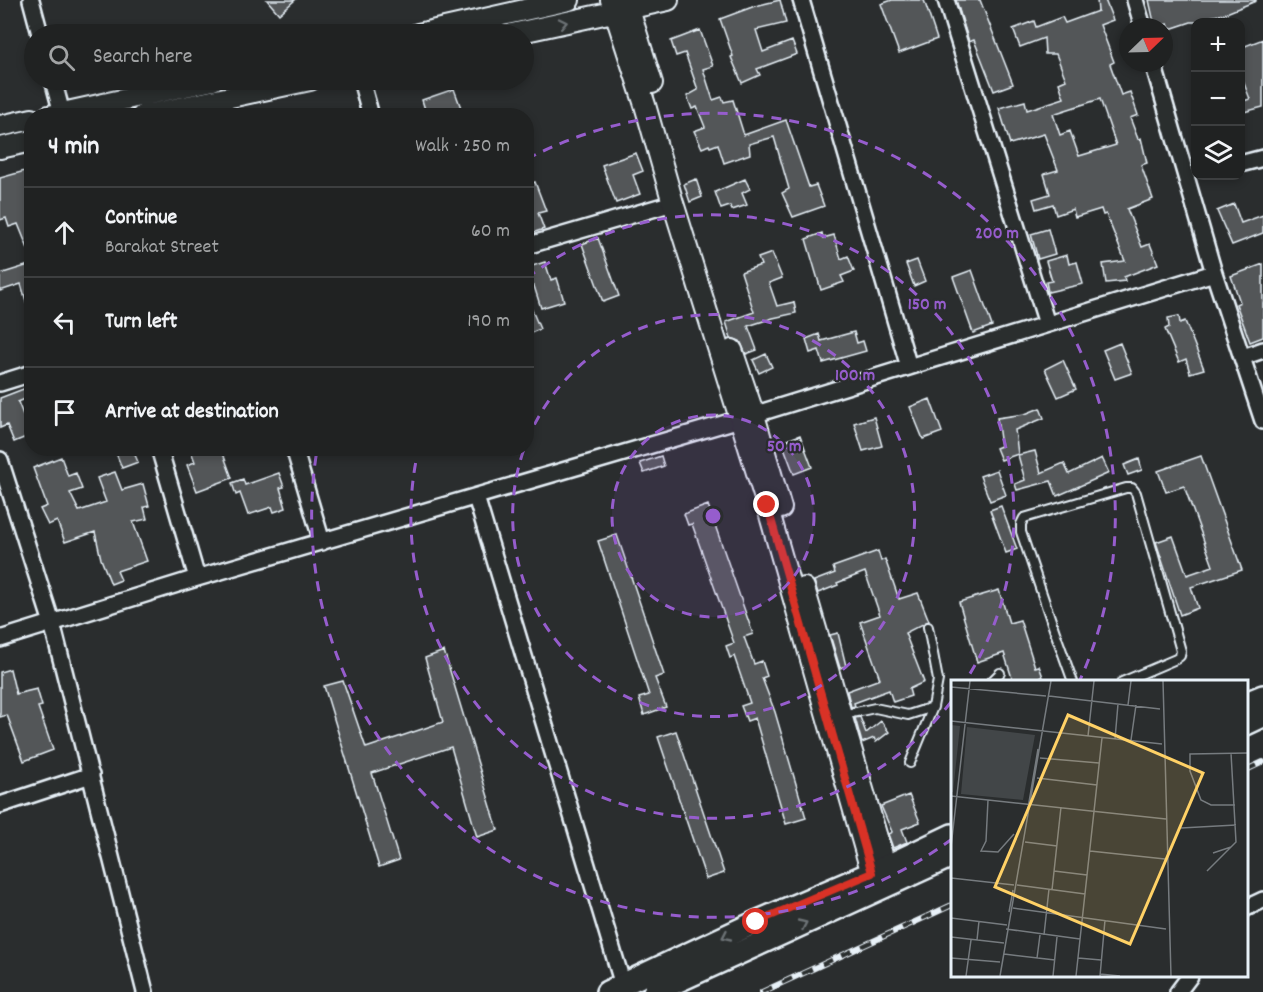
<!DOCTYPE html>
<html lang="en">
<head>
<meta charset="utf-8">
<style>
  body { margin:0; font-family:Dekko,sans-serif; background:#2d2f2f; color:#f1f3f6 }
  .controls { position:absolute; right:18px; top:18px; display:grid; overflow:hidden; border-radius:12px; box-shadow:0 3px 9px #0003 }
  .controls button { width:54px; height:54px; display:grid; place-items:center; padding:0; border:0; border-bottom:2px solid #3d3f40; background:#202222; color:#f1f3f6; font:30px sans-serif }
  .compass { position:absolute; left:1119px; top:18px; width:54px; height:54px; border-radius:50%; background:#202222; box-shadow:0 3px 9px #0003; rotate:67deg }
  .stop { position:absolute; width:18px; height:18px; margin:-14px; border:4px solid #d93025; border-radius:50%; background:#fff }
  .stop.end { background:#d93025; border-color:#fff; box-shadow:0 2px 6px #0008 }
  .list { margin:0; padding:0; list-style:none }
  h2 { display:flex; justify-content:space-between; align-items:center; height:78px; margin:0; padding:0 24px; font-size:26px }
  h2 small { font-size:20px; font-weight:400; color:#a2a4a5 }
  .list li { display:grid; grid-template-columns:39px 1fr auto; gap:18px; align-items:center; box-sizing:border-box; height:90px; padding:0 24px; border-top:2px solid #3d3f40 }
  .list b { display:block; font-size:22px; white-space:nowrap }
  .list p { margin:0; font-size:20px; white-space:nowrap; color:#a2a4a5 }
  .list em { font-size:20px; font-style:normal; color:#a2a4a5 }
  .icon { flex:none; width:33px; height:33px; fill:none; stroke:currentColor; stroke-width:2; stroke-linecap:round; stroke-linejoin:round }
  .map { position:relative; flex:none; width:1263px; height:992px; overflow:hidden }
  .search { position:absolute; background:#202222; box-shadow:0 3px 9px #0003; left:24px; top:24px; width:510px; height:66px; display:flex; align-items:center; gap:15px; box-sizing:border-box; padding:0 21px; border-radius:33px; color:#a2a4a5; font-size:22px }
  .panel { position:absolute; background:#202222; box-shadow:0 3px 9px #0003; left:24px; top:108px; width:510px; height:348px; border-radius:24px }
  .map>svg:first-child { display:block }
  .building { fill:#535759; stroke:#e8f1f8; stroke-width:1.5; fill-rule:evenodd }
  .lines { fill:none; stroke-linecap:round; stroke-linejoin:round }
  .service-casing { stroke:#e8f1f8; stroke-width:12 }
  .minor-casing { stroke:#e8f1f8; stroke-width:20 }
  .tertiary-casing { stroke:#e8f1f8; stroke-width:24 }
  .secondary-casing { stroke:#e8f1f8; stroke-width:26 }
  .service { stroke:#2a2d2e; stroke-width:8 }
  .minor { stroke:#2a2d2e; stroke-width:15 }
  .tertiary { stroke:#2a2d2e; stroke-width:20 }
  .secondary { stroke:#2a2d2e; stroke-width:21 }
  .rail-casing { stroke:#e8f1f8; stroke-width:6 }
  .rail { stroke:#2a2d2e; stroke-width:4; stroke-dasharray:11; stroke-linecap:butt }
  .oneway { stroke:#6c7275 }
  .route { stroke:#d93025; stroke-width:8 }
  .ring { fill:none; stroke:#965dcd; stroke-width:3; stroke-dasharray:10 8 }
  .inset-road { fill:none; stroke:#767b7f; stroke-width:1.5 }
  .view { fill:#ffd166; fill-opacity:0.15; stroke:#ffd166; stroke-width:3 }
  .inset-edge { fill:none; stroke:#e8f1f8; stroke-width:3 }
  .centre { fill:#965dcd; stroke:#2a2d2e; stroke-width:3 }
  .ring-label { font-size:18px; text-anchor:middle; font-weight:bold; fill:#965dcd; stroke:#2a2d2e; stroke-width:4.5; stroke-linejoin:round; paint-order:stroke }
</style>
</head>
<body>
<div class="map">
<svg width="1263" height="992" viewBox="0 0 1263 992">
  <rect width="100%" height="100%" fill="#2a2d2e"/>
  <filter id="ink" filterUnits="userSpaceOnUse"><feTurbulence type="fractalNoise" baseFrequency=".0167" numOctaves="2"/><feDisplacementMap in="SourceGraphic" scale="12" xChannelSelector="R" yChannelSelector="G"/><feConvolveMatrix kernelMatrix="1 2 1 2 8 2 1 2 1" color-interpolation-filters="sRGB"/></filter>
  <g filter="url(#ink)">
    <path class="building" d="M267 0H295L279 14Z
      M780 0 786 23 756 30 763 52 792 41 797 54 757 69 760 75 742 83 731 57 733 56 720 19 755 6Z
      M892 0H924L937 39 899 53 881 4Z
      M956 0H980L1013 84 994 91 974 40 969 42Z
      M1097 0H1105L1113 20 1100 25 1114 62 1110 64 1121 95 1130 92 1138 115 1130 118 1138 139 1141 138 1147 163 1141 165 1153 199 1127 209 1142 247 1150 244 1158 264 1124 277 1125 281 1106 283 1103 264 1125 261 1106 214 1103 215 1101 209 1075 217 1073 209 1056 215 1053 204 1036 209 1033 199 1050 194 1044 174 1058 170 1044 134 1010 144 999 108 1025 101 1027 110 1064 98 1059 83 1066 80 1056 54H1045L1044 38 1020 47 1013 29 1034 21 1036 27 1062 17 1065 23 1098 11ZM1100 99 1116 145 1079 156 1070 131 1060 135 1053 114Z
      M1149 0H1256V1L1224 14 1209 17 1211 22H1191L1170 29 1168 24 1155 27Z
      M700 30 713 66 703 69 713 100 722 97 724 102 733 100 744 135 786 120 809 187 816 185 824 206 793 217 782 193 789 189 774 137 749 144 750 154 724 163 718 144 710 147 709 145 702 148 694 131 705 127 697 107 692 109 687 96 698 90 685 53 676 56 671 41Z
      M1263 39V107L1240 113V102L1250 99 1240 73V48Z
      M454 89 464 116H427L422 100Z
      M636 153 643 171 633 175 640 194 616 203 602 165Z
      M32 169V256H31L18 224 9 227 6 218 0 220V178Z
      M696 179 702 197 690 202 684 184Z
      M745 179 750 189 742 193 747 205 732 210 730 206 721 209 715 192Z
      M535 182 546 211 538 213 544 229 526 235V185Z
      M1234 204 1241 223 1263 215V233L1232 245 1217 211Z
      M1048 229 1055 254 1038 259 1031 234Z
      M822 233 823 238 834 235 841 259 848 256 854 271 841 276 844 282 821 290 806 239Z
      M598 238 619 296 603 302 582 244Z
      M772 253 782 278 769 283 777 306 794 302 796 313 773 318 748 326 757 350 746 354 740 341 731 338 726 322 754 312 741 272 761 265 758 258Z
      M1067 255 1069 264 1077 262 1083 284 1048 292 1046 282 1052 281 1046 261Z
      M917 260 925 281 914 286 906 264Z
      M545 262 551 280 557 278 564 301 541 308 534 286 526 288V268Z
      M32 264V310L29 311 21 284 0 291V274Z
      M1263 264V337L1250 342 1236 304 1240 302 1231 276Z
      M972 270 992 326 973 333 953 277Z
      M526 296 540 329 526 335Z
      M1179 316 1180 323 1185 321 1204 369 1190 373 1186 359 1179 362 1165 329 1169 327 1168 318Z
      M854 332 857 343 863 341 866 351 823 363 819 350 810 353 806 339 819 334 821 341Z
      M1120 343 1132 373 1115 379 1103 350Z
      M766 354 772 367 759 373 753 360Z
      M1063 360 1076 389 1058 397 1045 369Z
      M26 388 30 397 18 402 31 435 14 442 7 425 0 428V398Z
      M930 399 942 432 923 439 910 407Z
      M1040 408 1044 418 1015 430 1018 454 1001 460 996 448 1001 446 997 418 1025 414Z
      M874 417 882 446 863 451 854 423Z
      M800 435 812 467 794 474 782 442Z
      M114 448H132L138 462 122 468Z
      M190 448H221L232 478 197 491 187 465 195 462Z
      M1035 451 1041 473 1064 463 1069 474 1102 458 1109 473 1057 496 1051 481 1017 490 1015 484 1025 480 1018 455Z
      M661 456 664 466 644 473 640 463Z
      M1201 456 1242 570 1191 587 1198 608 1180 615 1156 542 1173 536 1187 575 1213 566 1184 486 1166 492 1158 471Z
      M61 457 68 476 76 473 82 489 70 493 79 511 106 502 97 478 115 472 122 490 143 484 149 506 144 507 147 519 133 522 147 561 117 571 121 580 111 584 101 559 95 532 65 542 57 521 48 525 40 509 47 506 33 468Z
      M1139 459 1142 470 1128 475 1124 465Z
      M997 470 1006 495 990 501 980 476Z
      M279 473 284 487 280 488 286 508 274 512 272 507 248 515 240 493 236 495 232 483 243 479 245 485Z
      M708 505 753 634 744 637 754 664 762 661 767 676 762 678 775 712 806 818 786 824 755 718 747 721 741 706 750 703 734 656 730 658 726 646 734 643 692 524 688 525 684 514Z
      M1001 506 1017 549 1006 553 990 510Z
      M617 535 664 675 655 678 666 707 644 715 639 698 649 695 598 541Z
      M878 551 881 561 885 559 899 599 918 593 929 621 905 633 924 682 909 689 911 696 893 702 889 690 854 703 855 706 851 707 847 691 880 679 860 622 880 615 865 572 837 583 838 585 818 593 814 581 835 573 833 567Z
      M999 590 1009 623 1020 620 1035 667 1039 666 1043 677 1026 681H1013L1004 653 977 662 959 602Z
      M838 633 846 666 840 668 830 635Z
      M444 651 498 830 477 837 451 747 372 773 399 860 379 867 324 686 343 681 366 748 443 722 425 658Z
      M10 669 16 694 37 689 42 706 38 707 53 750 24 761 7 715 0 717V672Z
      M860 717 866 733 881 721 889 732 876 742 874 738 862 743 855 718Z
      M676 731 724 873 706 879 658 737Z
      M909 795 920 822 902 829 907 842 893 848 888 834 892 832 881 806Z"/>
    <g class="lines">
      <defs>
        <path id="service" d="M991 682 1000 673
          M1073 682 1055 632 1021 532V524L1024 518 1126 488H1132L1136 493 1181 651 1180 656 1176 659 1122 682
          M842 715 875 708 908 715 933 707
          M910 763 933 707 938 680 928 627"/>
        <path id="minor" d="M31 0 40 34
          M801 0 909 367
          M946 0 1047 324
          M1135 0 1143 27
          M1153 63 1214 273 1263 421
          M53 80 62 113
          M361 80 371 116
          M1240 164 1263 158
          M526 246 673 203
          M1243 357 1263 350
          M0 383 32 373
          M159 448 197 578
          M294 448 322 542
          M0 460 52 623 145 992
          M476 497 623 985
          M0 639 197 578 740 419 1214 273
          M0 805 91 775
          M1246 908 1263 900
          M1178 992 1190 976"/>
        <path id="tertiary" d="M611 0 645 105 673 203 767 505 876 888
          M626 0 652 83
          M418 34 569 0
          M512 34 668 0
          M49 116 213 80
          M142 116 310 80
          M0 126 32 119
          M0 148 32 141
          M732 350 754 415 781 508
          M804 588 890 882"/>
        <path id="secondary" d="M1246 703 1263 696
          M1246 724 1263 716
          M607 992 756 922 885 867 952 835
          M654 992 952 856"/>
      </defs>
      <use href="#service" class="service-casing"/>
      <use href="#minor" class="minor-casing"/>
      <use href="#tertiary" class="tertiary-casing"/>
      <use href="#secondary" class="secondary-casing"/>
      <use href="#service" class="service"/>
      <use href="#minor" class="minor"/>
      <use href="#tertiary" class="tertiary"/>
      <use href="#secondary" class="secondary"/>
      <defs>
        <path id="rail" d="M1246 770 1263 762
          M762 992 952 905"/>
      </defs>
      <use href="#rail" class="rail-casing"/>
      <use href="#rail" class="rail"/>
    </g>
    <defs><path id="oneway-chevron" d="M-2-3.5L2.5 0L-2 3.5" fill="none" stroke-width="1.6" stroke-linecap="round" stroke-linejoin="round" transform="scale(1.5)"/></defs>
    <g class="oneway">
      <use href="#oneway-chevron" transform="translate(563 23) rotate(-12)"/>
      <use href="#oneway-chevron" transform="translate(803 924) rotate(-25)"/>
      <use href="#oneway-chevron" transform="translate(726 936) rotate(155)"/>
    </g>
  </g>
  <g class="lines" filter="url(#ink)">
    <path class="route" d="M756 922 872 873 767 505"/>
  </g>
  <circle cx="713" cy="516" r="101" fill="#965dcd" fill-opacity=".12"/>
  <g class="ring">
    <circle cx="713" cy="516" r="101"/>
    <path d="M527 441A201 201 0 1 1 524 449"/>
    <path d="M951 702A302 302 0 0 1 418 451M527 278A302 302 0 0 1 966 680"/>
    <path d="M952 839A402 402 0 0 1 317 450M527 159A402 402 0 0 1 1080 680"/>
  </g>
  <g transform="translate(951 680)">
    <rect width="297" height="297" fill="#2a2d2e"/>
    <path d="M0 45 9 46 2 112H0ZM16 47 84 55 72 120 10 114Z" fill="#424648"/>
    <path class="inset-road" d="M212 1 220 296M0 7 95 16M98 16 209 29M177 25 180 1M0 41 211 64M137 56 143 1M164 59 167 24M180 60 185 25M89 78 148 83M86 98 146 105M0 116 215 139M37 120 35 161 30 171 47 172 63 154M284 125H260L250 120 239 91V74L297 73M76 134 87 69M230 148 285 145M74 162 106 166M0 167 19 1M139 171 214 179M262 173 280 167M103 191 136 195M256 191 285 162 280 73M0 198 63 205M66 205 134 214M101 210 110 127M62 228 215 249M58 232 62 210M0 238 56 245M55 249 129 259M93 255 98 209M0 257 53 263M26 260 28 241M53 274 104 280M0 278 49 282M86 278 89 255M127 278 150 280M149 294 169 296M15 296 20 260M49 296 100 1M102 296 106 257M125 296 151 58M149 296 154 240"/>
    <path class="view" d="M117 35 252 93 179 264 44 207Z"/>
    <rect width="297" height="297" class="inset-edge"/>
  </g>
  <circle cx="713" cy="516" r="9" class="centre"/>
  <g class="ring-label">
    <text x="997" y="238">200 m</text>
    <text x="927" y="309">150 m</text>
    <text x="855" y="380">100 m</text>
    <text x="784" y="451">50 m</text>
  </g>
</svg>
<div class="controls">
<button>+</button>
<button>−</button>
<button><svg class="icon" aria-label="layers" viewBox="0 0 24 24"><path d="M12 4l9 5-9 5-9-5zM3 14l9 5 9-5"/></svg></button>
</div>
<svg class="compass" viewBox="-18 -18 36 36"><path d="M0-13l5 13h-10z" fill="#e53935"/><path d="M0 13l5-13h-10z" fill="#a2a4a5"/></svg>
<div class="stop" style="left:756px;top:922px"></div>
<div class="stop end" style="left:767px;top:505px"></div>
<div class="search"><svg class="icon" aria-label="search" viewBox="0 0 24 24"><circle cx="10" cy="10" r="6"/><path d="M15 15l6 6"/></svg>Search here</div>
<section class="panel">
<h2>4 min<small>Walk · 250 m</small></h2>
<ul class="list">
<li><svg class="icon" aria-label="ahead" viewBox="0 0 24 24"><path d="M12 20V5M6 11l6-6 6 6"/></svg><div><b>Continue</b><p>Barakat Street</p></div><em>60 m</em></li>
<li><svg class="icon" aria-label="left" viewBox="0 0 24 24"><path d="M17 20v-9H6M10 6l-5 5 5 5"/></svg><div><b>Turn left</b></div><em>190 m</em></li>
<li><svg class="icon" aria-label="arrive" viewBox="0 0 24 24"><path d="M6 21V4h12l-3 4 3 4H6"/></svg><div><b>Arrive at destination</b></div></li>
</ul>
</section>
</div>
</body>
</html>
